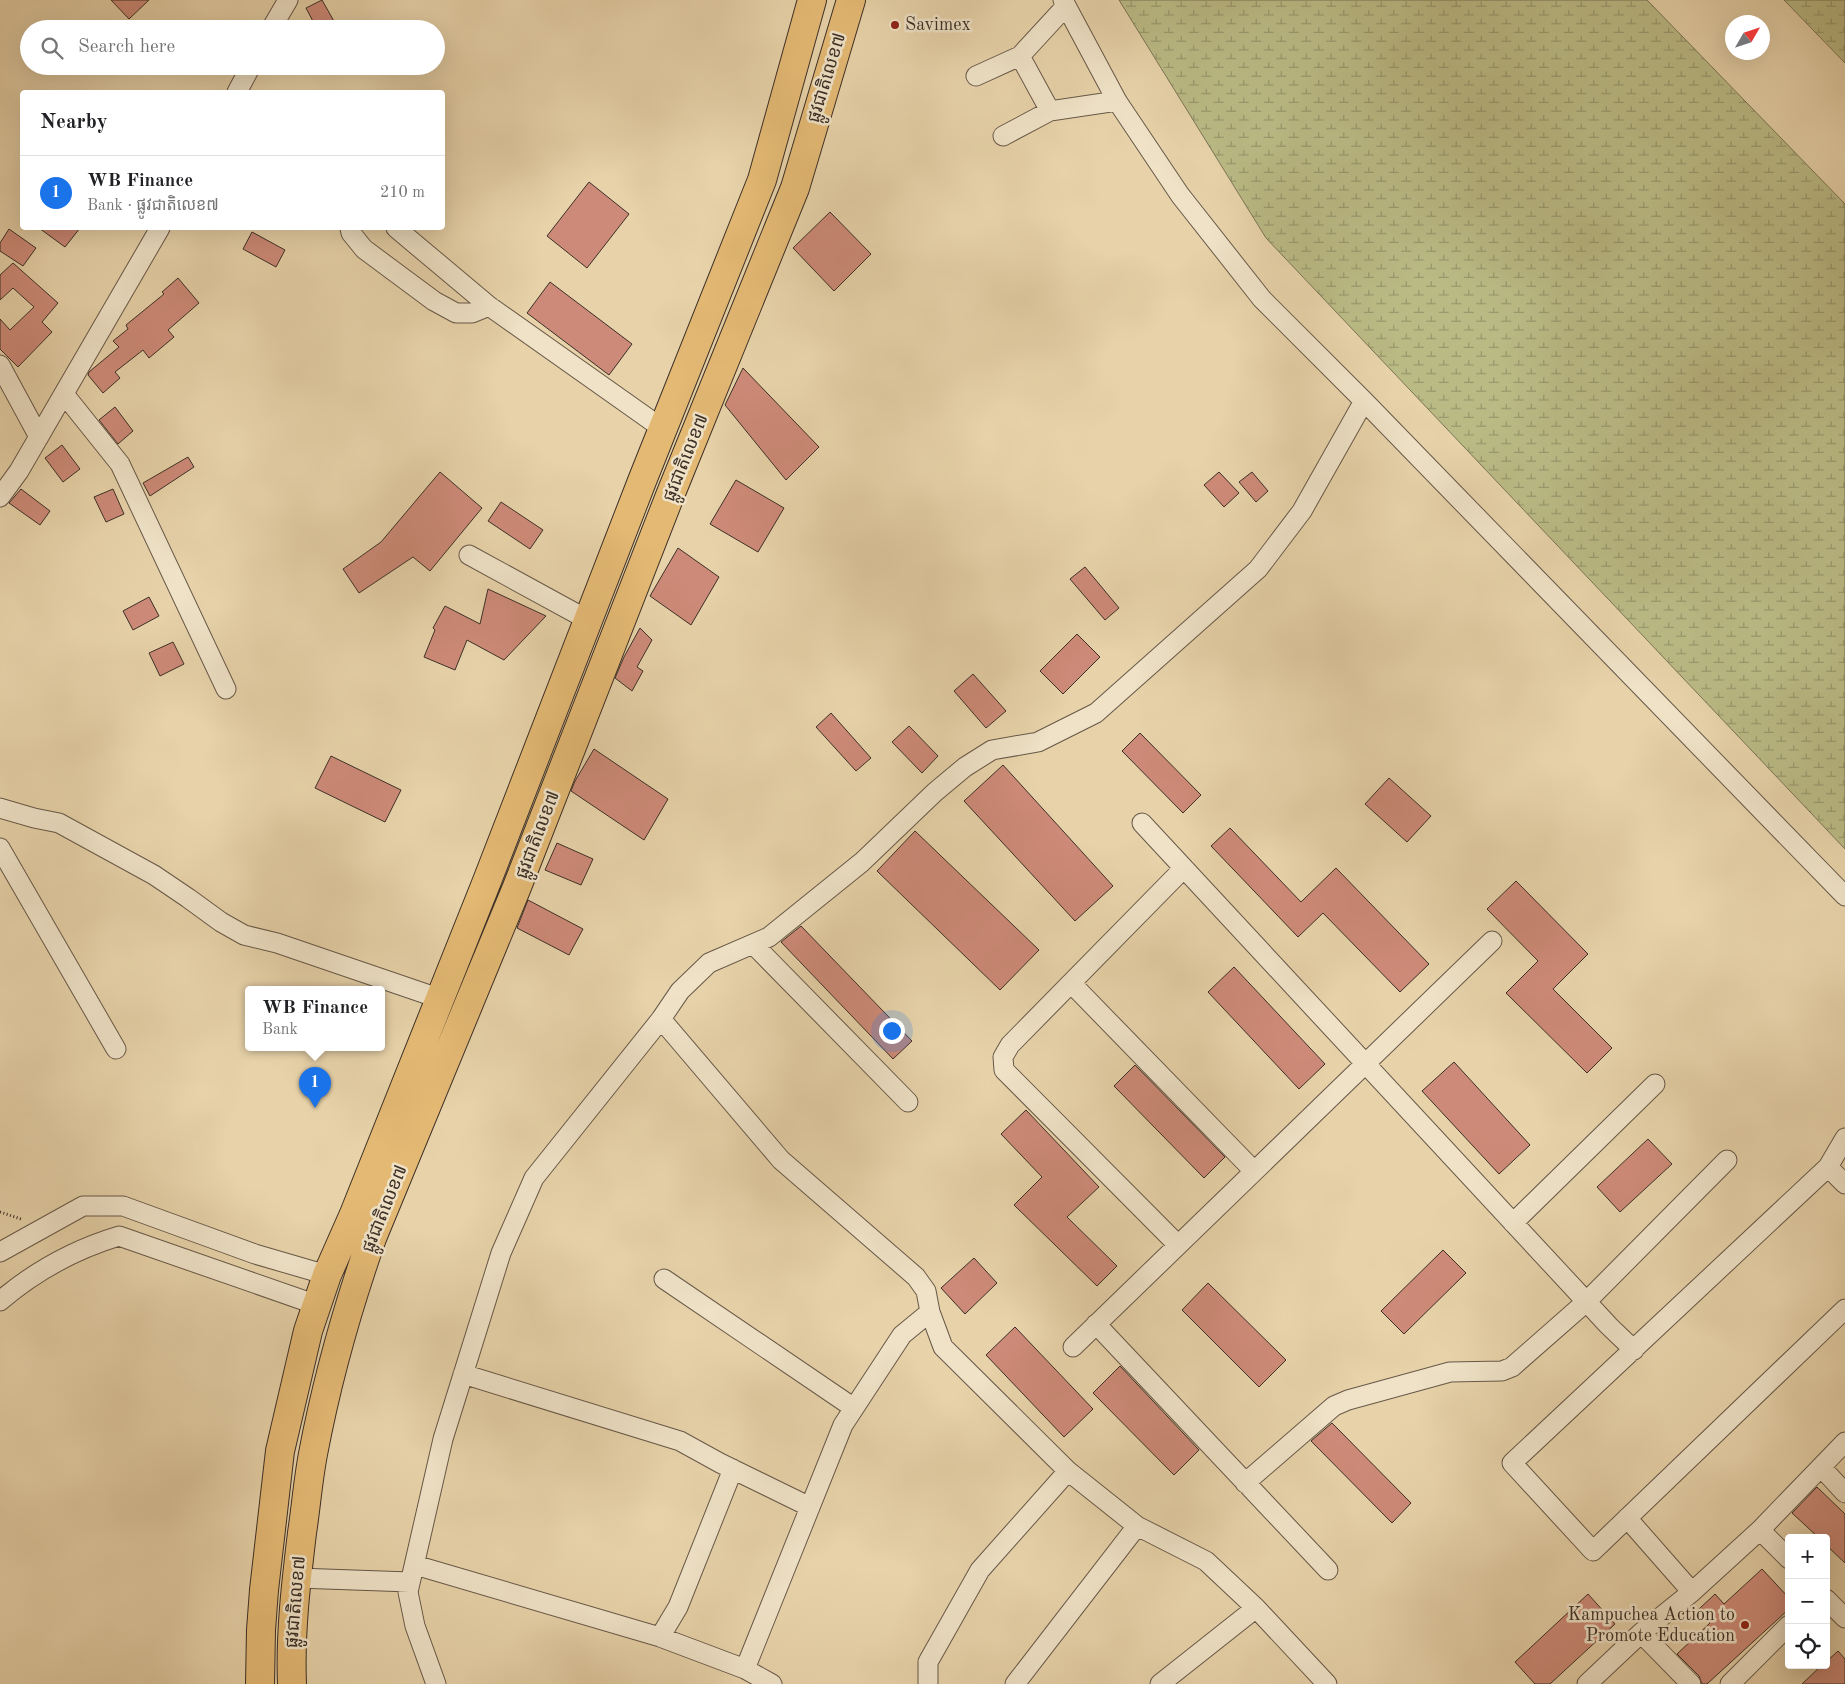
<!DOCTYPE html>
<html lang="en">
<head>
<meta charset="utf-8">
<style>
  body { margin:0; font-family:"Old Standard TT","Noto Sans Khmer",serif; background:#f2f2f2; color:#202124 }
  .controls { position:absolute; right:15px; bottom:15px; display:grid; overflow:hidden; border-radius:5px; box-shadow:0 5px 20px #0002 }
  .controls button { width:45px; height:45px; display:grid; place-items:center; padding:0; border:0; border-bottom:1px solid #e0e0e0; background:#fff; color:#202124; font:25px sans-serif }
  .compass { position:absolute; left:1725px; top:15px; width:45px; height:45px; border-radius:50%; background:#fff; box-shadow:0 5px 20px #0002; rotate:51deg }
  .you { position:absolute; left:891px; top:1030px; width:18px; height:18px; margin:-12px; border:4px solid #fff; border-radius:50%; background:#1a73e8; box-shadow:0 0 0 8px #1a73e833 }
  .badge { display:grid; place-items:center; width:32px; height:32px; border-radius:50%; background:#1a73e8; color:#fff; font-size:16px; font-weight:700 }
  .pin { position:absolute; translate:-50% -41px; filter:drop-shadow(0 1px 2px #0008) }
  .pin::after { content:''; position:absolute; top:26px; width:18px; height:15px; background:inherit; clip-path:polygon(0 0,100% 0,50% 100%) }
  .popup { position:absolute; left:245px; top:986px; width:140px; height:65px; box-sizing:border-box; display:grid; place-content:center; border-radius:5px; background:#fff; filter:drop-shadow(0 1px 4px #0005); font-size:16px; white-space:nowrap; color:#757577 }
  .popup b { font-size:19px; color:#202124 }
  .popup::after { content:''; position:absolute; left:50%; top:100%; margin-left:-10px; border:10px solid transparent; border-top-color:#fff }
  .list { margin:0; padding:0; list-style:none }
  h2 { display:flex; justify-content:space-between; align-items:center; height:65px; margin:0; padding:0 20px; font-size:21px }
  h2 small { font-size:16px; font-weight:400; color:#757577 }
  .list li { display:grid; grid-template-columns:32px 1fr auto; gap:15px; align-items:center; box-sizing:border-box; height:75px; padding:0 20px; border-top:1px solid #e0e0e0 }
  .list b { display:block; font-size:19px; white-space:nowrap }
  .list p { margin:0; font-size:16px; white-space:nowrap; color:#757577 }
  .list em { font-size:16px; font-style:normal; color:#757577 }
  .icon { flex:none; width:28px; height:28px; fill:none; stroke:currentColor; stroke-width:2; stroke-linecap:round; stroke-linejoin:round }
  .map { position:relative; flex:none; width:1845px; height:1684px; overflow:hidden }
  .search { position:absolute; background:#fff; box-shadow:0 5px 20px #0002; left:20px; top:20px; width:425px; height:55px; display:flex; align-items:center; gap:12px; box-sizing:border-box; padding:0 18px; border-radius:28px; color:#757577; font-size:19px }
  .panel { position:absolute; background:#fff; box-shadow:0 5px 20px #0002; left:20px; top:90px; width:425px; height:140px; border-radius:5px }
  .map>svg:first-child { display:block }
  .wetland { fill:url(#wetland-marsh); stroke:#7b7556 }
  .building { fill:#cd8a78; stroke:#3c3027 }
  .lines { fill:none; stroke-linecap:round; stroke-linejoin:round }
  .minor-casing { stroke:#675848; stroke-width:21 }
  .highway-casing { stroke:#3c3027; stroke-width:30 }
  .path { stroke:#3c3027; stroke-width:3; stroke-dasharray:1 2.5; stroke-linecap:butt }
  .minor { stroke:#efe2c7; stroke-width:19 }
  .highway { stroke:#e4b974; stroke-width:28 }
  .poi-dot { fill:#8f2418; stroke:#efe2c7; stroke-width:2 }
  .labels { text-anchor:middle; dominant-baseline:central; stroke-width:5; stroke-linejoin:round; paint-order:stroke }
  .poi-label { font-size:18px; fill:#3c3027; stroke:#efe2c7; text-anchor:start }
  .street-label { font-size:18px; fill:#3c3027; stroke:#efe2c7 }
</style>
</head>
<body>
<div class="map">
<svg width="1845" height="1684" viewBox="0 0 1845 1684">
  <defs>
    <pattern id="wetland-marsh" width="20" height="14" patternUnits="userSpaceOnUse" patternTransform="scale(1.25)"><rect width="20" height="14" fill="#baba85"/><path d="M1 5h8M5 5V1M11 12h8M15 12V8" fill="none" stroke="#98986d"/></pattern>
  </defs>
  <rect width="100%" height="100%" fill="#e7d2a9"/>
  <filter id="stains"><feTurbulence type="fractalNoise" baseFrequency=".004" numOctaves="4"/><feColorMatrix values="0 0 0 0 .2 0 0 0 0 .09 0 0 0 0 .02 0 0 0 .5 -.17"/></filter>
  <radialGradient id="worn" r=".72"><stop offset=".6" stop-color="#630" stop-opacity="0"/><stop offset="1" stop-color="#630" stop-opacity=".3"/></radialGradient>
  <path class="wetland" d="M1119 0H1647L1845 204V849L1266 238Z
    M1784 0H1845V63Z"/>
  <path class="building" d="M111 0H149L129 19Z
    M322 0 335 23 325 29H317L306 8Z
    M589 182 629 214 587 268 547 236Z
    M830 212 871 254 834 291 793 248Z
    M39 228H80L65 247Z
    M9 229 36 248 23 266 0 251V243Z
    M252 232 285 250 276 267 243 249Z
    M13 263 58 303 42 322 52 332 18 367 0 349V319L10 330 34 307 13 288 0 300V275Z
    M178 278 199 303 168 330 174 337 149 358 143 350 115 372 120 378 103 393 88 375 89 372 119 347 113 341 128 329 126 325 164 294 162 292Z
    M550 282 632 344 609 375 527 313Z
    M743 368 819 447 786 480 725 405Z
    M115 407 133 431 118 444 99 420Z
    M62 445 80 469 63 482 45 458Z
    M188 457 194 467 150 496 143 483Z
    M440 472 482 508 430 571 413 557 359 593 343 569 381 542Z
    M1219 472 1239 493 1224 507 1204 485Z
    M1252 472 1268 491 1256 502 1239 482Z
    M736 480 784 508 758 552 710 524Z
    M21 489 50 511 40 525 9 503Z
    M113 489 124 514 106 522 94 497Z
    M501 502 543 530 530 549 488 521Z
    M678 548 719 577 691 625 650 596Z
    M1085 567 1119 608 1105 620 1070 579Z
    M488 589 546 616 504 660 467 640 455 670 424 657 435 630 433 628 445 606 480 624Z
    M149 597 159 616 133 630 123 611Z
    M640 628 652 640 637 667 643 671 632 691 615 678 624 657Z
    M1077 634 1100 657 1063 694 1040 671Z
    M173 642 184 664 160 676 149 653Z
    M973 674 1006 711 986 728 954 691Z
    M831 713 871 758 856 771 816 727Z
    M909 726 938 756 922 773 892 742Z
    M1140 733 1201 795 1183 813 1122 751Z
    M594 749 668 799 644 840 571 791 575 781Z
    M331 756 401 790 385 822 315 788Z
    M1003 765 1113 886 1075 921 964 801Z
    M1389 778 1431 816 1407 842 1365 804Z
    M1230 828 1301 902 1336 868 1429 964 1400 992 1323 913 1298 937 1211 846Z
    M915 831 1039 950 1000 990 877 871Z
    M557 843 593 859 581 885 545 870Z
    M1516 881 1588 954 1553 989 1612 1048 1587 1073 1506 993 1538 961 1487 909Z
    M528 900 583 929 569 955 517 928Z
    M801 926 912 1041 893 1059 781 942Z
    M1234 967 1325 1064 1299 1089 1208 992Z
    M1454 1062 1530 1145 1499 1174 1422 1091Z
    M1135 1065 1225 1157 1204 1178 1114 1086Z
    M1026 1110 1099 1187 1067 1217 1117 1266 1097 1286 1014 1205 1042 1177 1001 1134Z
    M1648 1139 1672 1164 1620 1212 1597 1187Z
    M1443 1250 1466 1273 1404 1334 1381 1311Z
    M974 1258 997 1283 965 1314 941 1288Z
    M1208 1283 1286 1360 1259 1387 1182 1310Z
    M1015 1327 1093 1409 1064 1437 986 1355Z
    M1120 1366 1199 1450 1174 1475 1093 1393Z
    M1332 1423 1411 1503 1392 1523 1311 1441Z
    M1817 1487 1845 1514V1563L1826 1545V1538H1819L1792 1513Z
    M1762 1569 1789 1598V1609L1707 1684H1702L1699 1676 1677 1654 1710 1623 1698 1610 1715 1594 1724 1604Z
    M1588 1594 1615 1624 1550 1684H1535L1515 1662Z
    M1838 1651 1845 1659V1684H1802L1822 1665H1826V1662Z"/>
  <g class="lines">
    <defs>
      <path id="minor" d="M1063 0 1117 101 1180 195 1262 299 1364 401 1845 896
        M1066 6 1020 56 1050 111 1117 101
        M271 29 288 0
        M976 76 1020 56
        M237 92 251 66
        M1003 136 1050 111
        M350 228 351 233 364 249 434 301 456 313H472L489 306
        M396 228 489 306 663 429
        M0 365 39 437
        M64 394 120 464 226 689
        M0 497 19 471 160 228
        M469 555 588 620
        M0 808 34 818 59 823 154 875 188 898 221 922 244 935 277 943 441 999
        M1142 823 1609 1326 1634 1350
        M0 848 116 1049
        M753 944 908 1102
        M1071 983 1254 1171
        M661 1019 781 1160 916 1277 926 1291 930 1312 943 1347 1068 1471 1137 1526 1206 1561 1256 1608 1327 1684
        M1845 1138 1828 1167 1512 1463 1593 1551 1845 1309
        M1828 1167 1845 1184
        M1513 1223 1655 1084
        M1178 1245 1004 1070 1003 1057 1010 1045 1184 868
        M0 1252 83 1206H123L255 1254 327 1275
        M664 1279 854 1408
        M0 1301C34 1272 76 1249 119 1236L317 1305
        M1096 1324 1328 1570
        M1073 1347 1492 941
        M463 1374 680 1441 720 1463 810 1507
        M1821 1467 1845 1493
        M1245 1483 1334 1406 1348 1400 1450 1372 1502 1371 1512 1367 1586 1302 1727 1160
        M1627 1518 1692 1592 1760 1530 1845 1442
        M1760 1530 1789 1559
        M415 1565 660 1637 745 1669
        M297 1578 410 1582
        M1826 1599 1845 1618
        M1641 1633 1691 1684
        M660 1637 678 1607 733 1469
        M436 1684 415 1626 408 1592 443 1439 501 1253 534 1178 661 1019 680 991 709 963 769 937 862 862 935 792 965 767 992 750 1038 742 1096 713 1258 569 1302 511 1364 401
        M772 1684 745 1669 843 1425 902 1335 930 1312
        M928 1684V1662L980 1570 1068 1471
        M1015 1684 1137 1526
        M1160 1684 1256 1608
        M1587 1684 1641 1633 1692 1592
        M1730 1684 1789 1625"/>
      <path id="highway" d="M260 1684 261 1630 264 1590 280 1451 308 1331 327 1275 354 1214 487 881 642 481 762 180 812 0
        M292 1684C290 1633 296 1583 302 1533 306 1507 308 1480 313 1454 327 1380 347 1309 372 1238L517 887 671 493 795 188 851 0"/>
    </defs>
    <use href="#minor" class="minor-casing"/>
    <use href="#highway" class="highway-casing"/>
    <path class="path" d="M0 1212 21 1219"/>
    <use href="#minor" class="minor"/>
    <use href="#highway" class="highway"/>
  </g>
  <g class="poi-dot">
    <circle cx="895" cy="25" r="5"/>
    <circle cx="1745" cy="1625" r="5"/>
  </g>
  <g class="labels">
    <g class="poi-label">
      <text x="905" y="25">Savimex</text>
      <text x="1735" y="1615" text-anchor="end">Kampuchea Action to<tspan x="1735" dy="21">Promote Education</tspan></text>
    </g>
    <g class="street-label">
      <text transform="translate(827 78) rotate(-73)">ផ្លូវជាតិលេខ៧</text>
      <text transform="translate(686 458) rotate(-68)">ផ្លូវជាតិលេខ៧</text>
      <text transform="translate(538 835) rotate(-69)">ផ្លូវជាតិលេខ៧</text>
      <text transform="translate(385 1209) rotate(-68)">ផ្លូវជាតិលេខ៧</text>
      <text transform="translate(296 1602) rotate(-85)">ផ្លូវជាតិលេខ៧</text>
    </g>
  </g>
  <rect width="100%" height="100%" filter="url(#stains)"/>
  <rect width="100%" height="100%" fill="url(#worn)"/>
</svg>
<div class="controls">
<button>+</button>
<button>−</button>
<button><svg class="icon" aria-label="locate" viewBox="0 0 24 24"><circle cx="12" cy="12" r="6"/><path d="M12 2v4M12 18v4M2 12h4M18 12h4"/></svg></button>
</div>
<svg class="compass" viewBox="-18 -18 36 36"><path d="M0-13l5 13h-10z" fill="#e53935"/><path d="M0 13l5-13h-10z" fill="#757577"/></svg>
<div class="you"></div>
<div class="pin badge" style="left:315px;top:1108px">1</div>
<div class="popup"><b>WB Finance</b>Bank</div>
<div class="search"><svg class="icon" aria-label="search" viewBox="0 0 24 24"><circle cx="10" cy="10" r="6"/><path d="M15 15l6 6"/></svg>Search here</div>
<section class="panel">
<h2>Nearby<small></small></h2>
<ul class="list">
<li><span class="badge">1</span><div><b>WB Finance</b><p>Bank · ផ្លូវជាតិលេខ៧</p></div><em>210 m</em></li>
</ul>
</section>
</div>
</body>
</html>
